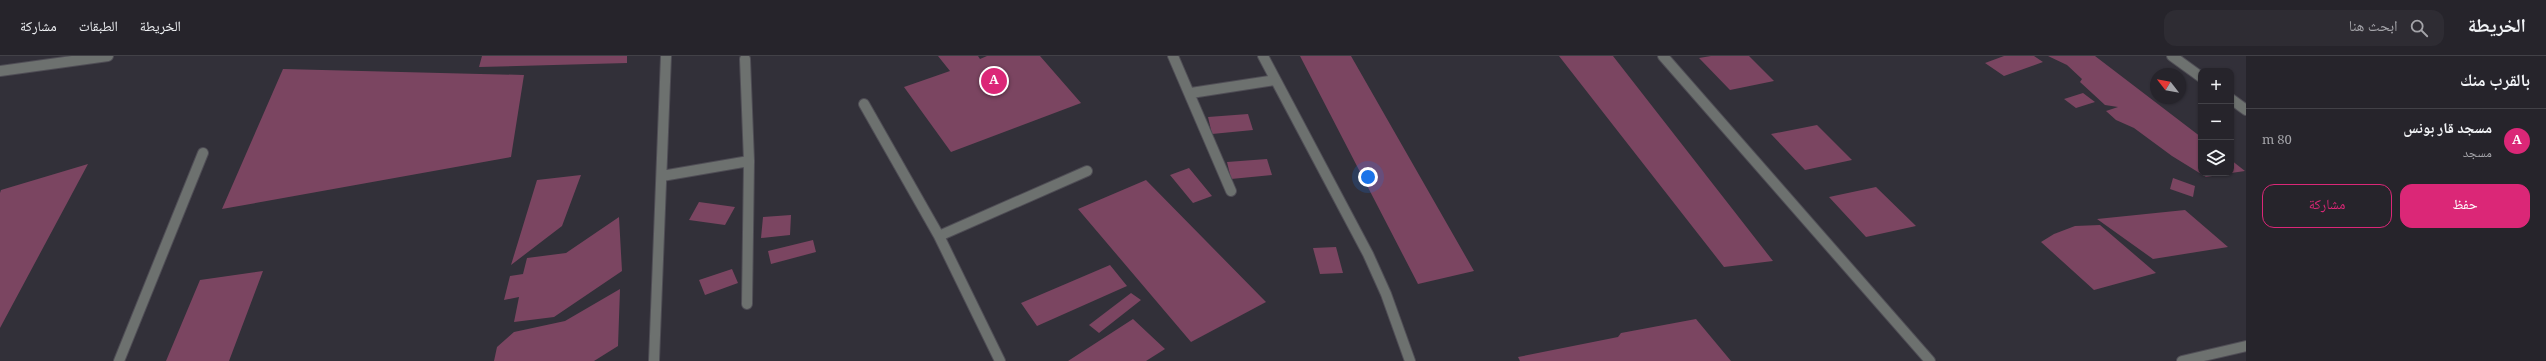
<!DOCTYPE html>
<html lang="ar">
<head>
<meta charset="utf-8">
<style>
  body { margin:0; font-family:Georgia,"Noto Naskh Arabic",serif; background:#2e2c33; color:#f1f3f6; direction:rtl }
  .controls { position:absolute; right:12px; top:12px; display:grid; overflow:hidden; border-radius:8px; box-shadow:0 1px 3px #0004 }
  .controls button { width:36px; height:36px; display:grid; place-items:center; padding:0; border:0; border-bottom:1px solid #424147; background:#26242b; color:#f1f3f6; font:20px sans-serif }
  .compass { position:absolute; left:2150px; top:12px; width:36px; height:36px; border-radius:50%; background:#26242b; box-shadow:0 1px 3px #0004; rotate:301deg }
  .you { position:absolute; left:1368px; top:121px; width:14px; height:14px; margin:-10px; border:3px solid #fff; border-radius:50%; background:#1a73e8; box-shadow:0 0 0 6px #1a73e833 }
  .badge { display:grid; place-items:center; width:26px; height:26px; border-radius:50%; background:#db2777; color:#fff; font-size:13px; font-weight:700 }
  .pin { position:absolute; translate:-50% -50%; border:2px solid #fff; box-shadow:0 1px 4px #0006 }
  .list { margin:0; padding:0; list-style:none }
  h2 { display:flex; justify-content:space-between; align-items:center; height:52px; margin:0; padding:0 16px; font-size:17px }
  h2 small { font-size:13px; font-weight:400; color:#a4a4a9 }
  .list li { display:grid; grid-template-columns:26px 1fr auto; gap:12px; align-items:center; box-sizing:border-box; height:64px; padding:0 16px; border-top:1px solid #424147 }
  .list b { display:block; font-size:15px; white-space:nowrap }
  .list p { margin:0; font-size:13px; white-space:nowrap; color:#a4a4a9 }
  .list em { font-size:13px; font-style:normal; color:#a4a4a9 }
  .actions { display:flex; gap:8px; padding:12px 16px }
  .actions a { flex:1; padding:9px 0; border:1px solid #db2777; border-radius:12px; text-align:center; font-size:14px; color:#db2777 }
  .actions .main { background:#db2777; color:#fff }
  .icon { flex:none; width:22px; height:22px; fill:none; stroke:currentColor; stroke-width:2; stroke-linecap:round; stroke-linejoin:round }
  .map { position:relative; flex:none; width:2246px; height:305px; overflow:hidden; direction:ltr }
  header { display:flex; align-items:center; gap:24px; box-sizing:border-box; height:56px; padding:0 20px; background:#26242b; border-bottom:1px solid #424147 }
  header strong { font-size:19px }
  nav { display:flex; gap:22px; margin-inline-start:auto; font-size:14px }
  .search { width:280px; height:36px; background:#2e2c33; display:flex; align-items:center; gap:10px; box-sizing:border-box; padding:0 14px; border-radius:12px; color:#a4a4a9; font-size:15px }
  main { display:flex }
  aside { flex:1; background:#26242b }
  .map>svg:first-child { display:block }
  .building { fill:#7b4561 }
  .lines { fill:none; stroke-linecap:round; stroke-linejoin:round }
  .minor-casing { stroke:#4f4d55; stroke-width:12 }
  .minor { stroke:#6d716f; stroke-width:10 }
</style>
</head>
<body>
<header>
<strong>الخريطة</strong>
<div class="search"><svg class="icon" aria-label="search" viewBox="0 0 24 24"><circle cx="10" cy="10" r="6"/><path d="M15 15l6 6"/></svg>ابحث هنا</div>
<nav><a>الخريطة</a><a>الطبقات</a><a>مشاركة</a></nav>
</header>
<main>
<aside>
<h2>بالقرب منك<small></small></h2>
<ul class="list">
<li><span class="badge">A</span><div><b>مسجد قار بونس</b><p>مسجد</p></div><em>80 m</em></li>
</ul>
<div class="actions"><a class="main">حفظ</a><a>مشاركة</a></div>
</aside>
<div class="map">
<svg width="2246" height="305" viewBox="0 0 2246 305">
  <rect width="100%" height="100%" fill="#323039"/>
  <path class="building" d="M482 0H627V7L479 11Z
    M938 0H978L980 3 987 0H1040L1081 47 951 96 904 31 950 15Z
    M1300 0H1351L1474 215 1418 228Z
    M1559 0H1613L1773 205 1724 211Z
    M1711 0H1749L1774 25 1730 34 1699 2Z
    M2004 0H2034L2043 6 2004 20 1985 7Z
    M2048 0H2095L2201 81V117L2225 118 2206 121 2172 100 2134 72 2116 64 2106 55 2118 51 2105 49 2080 26 2082 23 2067 9Z
    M283 13 524 19 511 101 222 153Z
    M2083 37 2095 46 2076 52 2064 43Z
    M1248 58 1253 74 1212 78 1208 61Z
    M1817 69 1852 104 1805 114 1771 78Z
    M1267 103 1272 119 1231 123 1227 106Z
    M2231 104 2245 115 2231 117Z
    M88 108 0 272V137L1 134Z
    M1189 112 1212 140 1193 147 1170 119Z
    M581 119 562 170 511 209 537 124Z
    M2173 122 2195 130 2193 141 2170 133Z
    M1146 124 1266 246 1191 286 1078 153Z
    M1876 131 1916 170 1866 181 1829 141Z
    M699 146 735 151 725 169 689 164Z
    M2185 154 2228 191 2153 203 2097 163Z
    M791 159 790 179 761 182 763 161Z
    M619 161 622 215 554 261 514 266 519 241 504 244 510 220 523 218 527 202 566 197Z
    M2100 169 2156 217 2094 234 2041 186 2054 178 2075 170Z
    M813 184 816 196 771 208 768 195Z
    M1336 191 1343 217 1320 218 1313 192Z
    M1110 209 1127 230 1037 270 1021 247Z
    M732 213 738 227 705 239 699 224Z
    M263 215 229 305H166L200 224Z
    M620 233 618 290 594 305H494L497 291 514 276 565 265Z
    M1131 237 1141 244 1099 277 1089 269Z
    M1133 263 1165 293 1146 305H1068Z
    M1696 263 1731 305H1520L1518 301 1618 281 1621 277Z"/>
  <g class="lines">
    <defs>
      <path id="minor" d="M1173 0 1231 135
        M1263 0 1368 198 1386 238 1410 305
        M1663 0 1930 305
        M2172 0 2201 21
        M745 3 749 105 747 248
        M0 15 108 0
        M1191 37 1275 24
        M2231 43 2246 54
        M864 48 939 180 1000 305
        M662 120 749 105
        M939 180 1087 115
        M119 305 203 97
        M654 305 666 0
        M2182 305 2246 290"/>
    </defs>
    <use href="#minor" class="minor-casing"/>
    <use href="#minor" class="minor"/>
  </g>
</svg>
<div class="controls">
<button>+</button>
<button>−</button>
<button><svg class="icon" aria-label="layers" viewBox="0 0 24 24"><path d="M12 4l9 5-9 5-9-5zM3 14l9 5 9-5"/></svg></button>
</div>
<svg class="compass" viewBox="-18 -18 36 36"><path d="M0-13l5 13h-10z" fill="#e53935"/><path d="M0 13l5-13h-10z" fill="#a4a4a9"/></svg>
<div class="you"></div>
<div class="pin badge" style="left:994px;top:25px">A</div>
</div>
</main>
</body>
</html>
